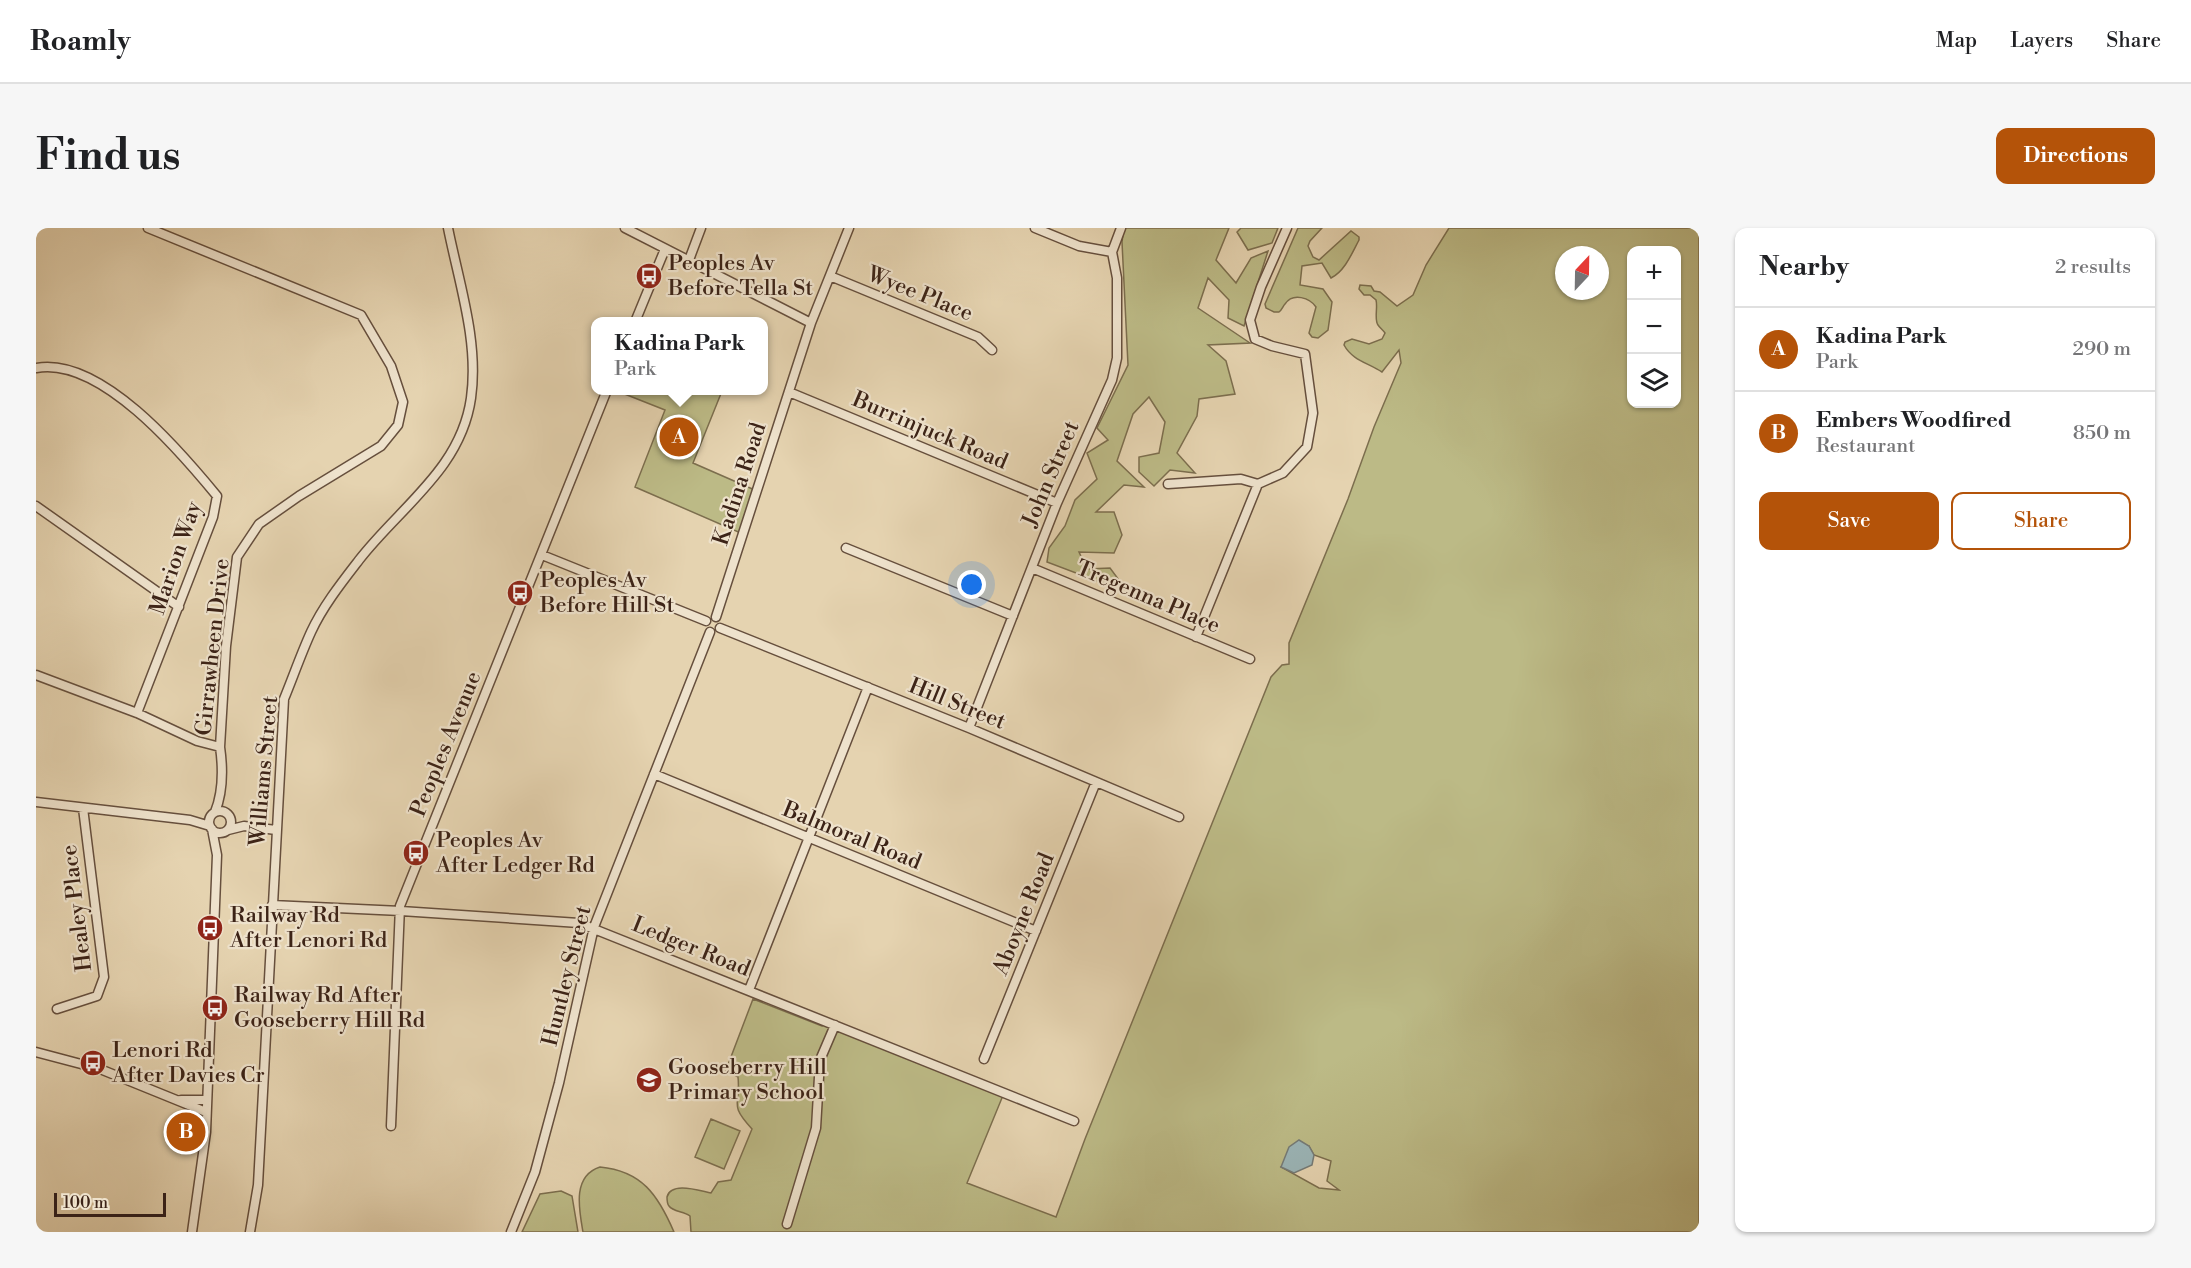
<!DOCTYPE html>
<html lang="en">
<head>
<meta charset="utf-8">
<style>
  body { margin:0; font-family:"Libre Bodoni",serif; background:#f6f6f6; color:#202124 }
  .controls { position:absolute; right:18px; top:18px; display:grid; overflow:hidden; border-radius:12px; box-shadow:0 2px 4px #0004 }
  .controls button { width:54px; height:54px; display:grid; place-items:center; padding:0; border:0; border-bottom:2px solid #e0e0e0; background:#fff; color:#202124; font:30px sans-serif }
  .compass { position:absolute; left:1519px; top:18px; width:54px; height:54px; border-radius:50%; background:#fff; box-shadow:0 2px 4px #0004; rotate:22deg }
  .scale { position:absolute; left:18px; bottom:15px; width:112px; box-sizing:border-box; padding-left:6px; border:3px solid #3c2317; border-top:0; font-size:16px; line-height:21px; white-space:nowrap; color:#3c2317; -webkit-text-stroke:4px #eee2cc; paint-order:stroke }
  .you { position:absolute; left:936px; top:357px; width:21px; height:21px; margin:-15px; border:4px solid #fff; border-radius:50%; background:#1a73e8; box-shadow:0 0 0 9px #1a73e833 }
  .badge { display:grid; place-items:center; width:39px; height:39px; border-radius:50%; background:#b45309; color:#fff; font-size:20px; font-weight:700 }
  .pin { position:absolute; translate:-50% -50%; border:3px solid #fff; box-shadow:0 2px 6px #0006 }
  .popup { position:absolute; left:555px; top:89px; width:177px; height:78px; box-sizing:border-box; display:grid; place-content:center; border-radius:12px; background:#fff; filter:drop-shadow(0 2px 4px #0005); font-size:20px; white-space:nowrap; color:#757577 }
  .popup b { font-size:22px; color:#202124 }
  .popup::after { content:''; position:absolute; left:50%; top:100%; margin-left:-12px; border:12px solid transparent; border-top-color:#fff }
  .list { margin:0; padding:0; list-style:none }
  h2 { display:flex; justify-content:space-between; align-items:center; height:78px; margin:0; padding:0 24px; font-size:26px }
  h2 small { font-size:20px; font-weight:400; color:#757577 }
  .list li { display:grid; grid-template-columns:39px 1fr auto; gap:18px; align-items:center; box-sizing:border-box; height:84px; padding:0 24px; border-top:2px solid #e0e0e0 }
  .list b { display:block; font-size:22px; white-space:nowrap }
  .list p { margin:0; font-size:20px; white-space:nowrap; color:#757577 }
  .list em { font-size:20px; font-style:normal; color:#757577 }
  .actions { display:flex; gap:12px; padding:18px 24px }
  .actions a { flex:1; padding:14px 0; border:2px solid #b45309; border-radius:12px; text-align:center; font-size:21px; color:#b45309 }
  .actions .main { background:#b45309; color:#fff }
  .icon { flex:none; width:33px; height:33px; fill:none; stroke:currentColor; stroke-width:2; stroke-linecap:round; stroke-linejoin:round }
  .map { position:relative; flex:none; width:1663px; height:1004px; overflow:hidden; border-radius:12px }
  header { display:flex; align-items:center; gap:36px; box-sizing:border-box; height:84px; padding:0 30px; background:#fff; border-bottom:2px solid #e0e0e0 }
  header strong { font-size:28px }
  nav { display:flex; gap:33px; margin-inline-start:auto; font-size:21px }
  .intro { display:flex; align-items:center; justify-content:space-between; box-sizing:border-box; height:144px; padding:0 36px }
  h1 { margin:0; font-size:42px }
  .button { padding:15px 27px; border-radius:12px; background:#b45309; color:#fff; font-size:21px; font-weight:700 }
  main { display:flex; gap:36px; padding:0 36px }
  aside { flex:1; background:#fff; border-radius:12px; box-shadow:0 2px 4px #0004 }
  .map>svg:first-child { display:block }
  .green { fill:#bcba86; stroke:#7c6e4e; stroke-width:1.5; fill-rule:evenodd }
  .water { fill:#9bb5b7; stroke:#757b77; stroke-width:1.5 }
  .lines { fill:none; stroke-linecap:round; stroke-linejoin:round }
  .minor-casing { stroke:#664f3d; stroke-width:11 }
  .minor { stroke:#eee2cc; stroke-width:8 }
  .labels { text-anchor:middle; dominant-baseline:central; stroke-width:4.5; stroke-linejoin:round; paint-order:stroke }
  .poi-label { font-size:22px; fill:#3c2317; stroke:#eee2cc; text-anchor:start }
  .street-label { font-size:22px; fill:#3c2317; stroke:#eee2cc }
</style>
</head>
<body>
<header>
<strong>Roamly</strong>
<nav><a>Map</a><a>Layers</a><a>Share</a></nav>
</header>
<div class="intro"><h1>Find us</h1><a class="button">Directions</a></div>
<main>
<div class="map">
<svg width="1663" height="1004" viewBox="0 0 1663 1004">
  <rect width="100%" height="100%" fill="#e5d3b0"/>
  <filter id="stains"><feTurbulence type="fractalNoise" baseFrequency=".00333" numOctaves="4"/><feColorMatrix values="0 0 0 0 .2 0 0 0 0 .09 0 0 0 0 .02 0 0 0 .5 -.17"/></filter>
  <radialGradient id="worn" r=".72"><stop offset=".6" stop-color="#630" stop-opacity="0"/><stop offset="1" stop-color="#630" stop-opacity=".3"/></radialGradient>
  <path class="green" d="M1088 0H1193L1180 32 1200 55 1215 30 1232 23 1208 98 1192 90 1193 72 1172 50 1162 80 1214 115 1172 117 1190 133 1199 166 1163 171 1161 188 1141 225 1159 245 1134 242 1118 258 1103 244V229L1123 225 1129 194 1113 169 1097 186 1081 233 1108 259 1088 257 1060 284H1078L1086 307 1078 325 1043 324 1051 341 1074 340 1083 352 1069 356 1011 334 1013 320 1029 298 1039 272 1061 251 1051 225 1072 212 1061 200 1092 137 1086 14Z
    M1205 0H1242L1236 15 1212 22 1201 4Z
    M1262 0H1286L1274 13 1272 18 1277 29 1283 32 1315 3 1323 9V12C1316 25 1309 43 1295 50L1286 35 1266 38 1264 57 1287 61 1296 74 1292 102 1282 110 1276 109 1273 105 1280 79C1274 70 1257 64 1249 76 1247 78 1246 82 1243 84H1238L1230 80 1229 76Z
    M1413 0H1663V1004H655L654 988C648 983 637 984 633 978 631 976 631 971 631 969 635 953 664 963 675 965L682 954 695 952 716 901C692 875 705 878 702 849L690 842 717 771 786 798 788 792 968 865 931 955 1020 989 1049 911 1235 449 1246 437 1253 436V415L1312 271 1338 199 1365 135 1363 122 1346 144C1332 135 1316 132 1308 117L1309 114 1316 111 1333 116 1346 111 1349 105C1347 102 1344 100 1342 97 1338 92 1342 79 1340 72L1334 67H1328L1323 61 1324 57 1335 58 1338 63 1344 64 1361 78 1377 67 1390 37ZM1596 22H1640V176H1596ZM1528 27H1564V63H1528ZM1273 918 1278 927 1295 933 1291 953 1303 962 1283 960 1245 939Z
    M581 163H686L657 235 721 263 707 306 599 259 629 182Z
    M675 891 704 903 688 941 659 929Z
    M564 939C606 943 622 967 638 1004H547C543 981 536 948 564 939Z
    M525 963 536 968 542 1004H486L504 966Z"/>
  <path class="water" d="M1263 912 1273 918 1278 927 1276 937 1258 945 1245 939 1253 919Z"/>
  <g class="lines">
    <defs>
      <path id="minor" d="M112 0 325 87 355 138 367 174 362 197 345 218 263 268 223 296 201 329 190 418 184 519C187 540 187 564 179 584
        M589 0 775 95
        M999 0 1043 18 1076 24
        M653 32 665 0
        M794 48 942 109 956 122
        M599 94 629 21
        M0 140C64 128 144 223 181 268L177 289 101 485
        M753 164 1021 275
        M1132 256 1205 251 1222 256
        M0 278 143 379
        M810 320 977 388
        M506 327 670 393
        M996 340 1214 431
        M680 389 775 95 813 0
        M684 400 933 500 1143 589
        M1160 409 1222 256 1247 245 1271 219 1277 185 1269 126 1236 118 1219 111 1214 92 1225 59 1251 0
        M0 447 101 485 161 513 184 519
        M933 500 1021 275 1076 152 1081 130V50L1076 24 1085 0
        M618 546 1000 703
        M0 574 154 592 174 598
        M173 594a11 11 0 1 1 22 0a11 11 0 1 1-22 0Z
        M192 602 208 598 240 602
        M236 677 365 683 543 695 1038 893
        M713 762 832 459
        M21 781 61 768 68 749 47 580
        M0 824 64 841 170 884
        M948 831 1060 554
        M145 872H170
        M355 898 364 678 571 162
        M751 996 780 900 784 832 799 797
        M156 1004 170 904 181 627 176 601
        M214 1004 222 957 248 471C257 449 265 426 275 404 287 378 306 354 323 332 364 279 425 241 435 170 443 114 423 55 412 0
        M475 1004 499 944 523 855 558 699 674 404"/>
    </defs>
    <use href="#minor" class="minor-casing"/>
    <use href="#minor" class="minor"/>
  </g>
  <defs>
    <symbol id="bus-disc" viewBox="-11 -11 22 22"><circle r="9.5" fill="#8f2418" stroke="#eee2cc"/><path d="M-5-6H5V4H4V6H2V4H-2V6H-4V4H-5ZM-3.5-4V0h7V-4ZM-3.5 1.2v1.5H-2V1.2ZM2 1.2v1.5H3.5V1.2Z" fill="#fff"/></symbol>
    <symbol id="school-disc" viewBox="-11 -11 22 22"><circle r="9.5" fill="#8f2418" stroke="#eee2cc"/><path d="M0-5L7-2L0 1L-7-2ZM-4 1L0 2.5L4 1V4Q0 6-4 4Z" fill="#fff"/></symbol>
  </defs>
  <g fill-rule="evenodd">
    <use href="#bus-disc" x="598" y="33" width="30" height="30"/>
    <use href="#bus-disc" x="469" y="350" width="30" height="30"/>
    <use href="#bus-disc" x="365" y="610" width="30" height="30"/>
    <use href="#bus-disc" x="159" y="685" width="30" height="30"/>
    <use href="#bus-disc" x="164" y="765" width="30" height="30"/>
    <use href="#bus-disc" x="42" y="820" width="30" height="30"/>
    <use href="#school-disc" x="598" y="837" width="30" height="30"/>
  </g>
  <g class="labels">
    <g class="poi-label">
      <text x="632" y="35">Peoples Av<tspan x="632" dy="25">Before Tella St</tspan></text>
      <text x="504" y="352">Peoples Av<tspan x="504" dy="25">Before Hill St</tspan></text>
      <text x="400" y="612">Peoples Av<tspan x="400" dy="25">After Ledger Rd</tspan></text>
      <text x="194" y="687">Railway Rd<tspan x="194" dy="25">After Lenori Rd</tspan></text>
      <text x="198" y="767">Railway Rd After<tspan x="198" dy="25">Gooseberry Hill Rd</tspan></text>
      <text x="76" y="822">Lenori Rd<tspan x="76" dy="25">After Davies Cr</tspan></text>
      <text x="632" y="839">Gooseberry Hill<tspan x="632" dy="25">Primary School</tspan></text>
    </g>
    <g class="street-label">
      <text transform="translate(884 66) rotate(22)">Wyee Place</text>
      <text transform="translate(894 203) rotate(23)">Burrinjuck Road</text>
      <text transform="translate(1015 246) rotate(-67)">John Street</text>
      <text transform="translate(704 256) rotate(-72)">Kadina Road</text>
      <text transform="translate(140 330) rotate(-71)">Marion Way</text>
      <text transform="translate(1112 369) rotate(23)">Tregenna Place</text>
      <text transform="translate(177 419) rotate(-84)">Girrawheen Drive</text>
      <text transform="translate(921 476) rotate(22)">Hill Street</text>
      <text transform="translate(410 516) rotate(-68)">Peoples Avenue</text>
      <text transform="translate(228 543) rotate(-85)">Williams Street</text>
      <text transform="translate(816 608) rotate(22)">Balmoral Road</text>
      <text transform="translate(41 680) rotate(-97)">Healey Place</text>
      <text transform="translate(988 686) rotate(-68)">Aboyne Road</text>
      <text transform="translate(655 719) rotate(22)">Ledger Road</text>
      <text transform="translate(531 748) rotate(-76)">Huntley Street</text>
    </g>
  </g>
  <rect width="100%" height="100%" filter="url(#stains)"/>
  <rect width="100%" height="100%" fill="url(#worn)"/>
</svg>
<div class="controls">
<button>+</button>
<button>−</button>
<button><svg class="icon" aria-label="layers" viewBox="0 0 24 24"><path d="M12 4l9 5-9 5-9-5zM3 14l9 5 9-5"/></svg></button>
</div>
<svg class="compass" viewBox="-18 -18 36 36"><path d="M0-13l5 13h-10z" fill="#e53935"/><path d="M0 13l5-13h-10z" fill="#757577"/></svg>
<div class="scale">100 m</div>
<div class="you"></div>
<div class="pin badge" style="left:643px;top:209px">A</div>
<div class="popup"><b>Kadina Park</b>Park</div>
<div class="pin badge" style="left:150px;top:904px">B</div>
</div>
<aside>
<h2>Nearby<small>2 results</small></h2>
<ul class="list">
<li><span class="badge">A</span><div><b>Kadina Park</b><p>Park</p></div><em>290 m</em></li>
<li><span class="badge">B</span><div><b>Embers Woodfired</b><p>Restaurant</p></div><em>850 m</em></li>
</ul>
<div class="actions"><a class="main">Save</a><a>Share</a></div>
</aside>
</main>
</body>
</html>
